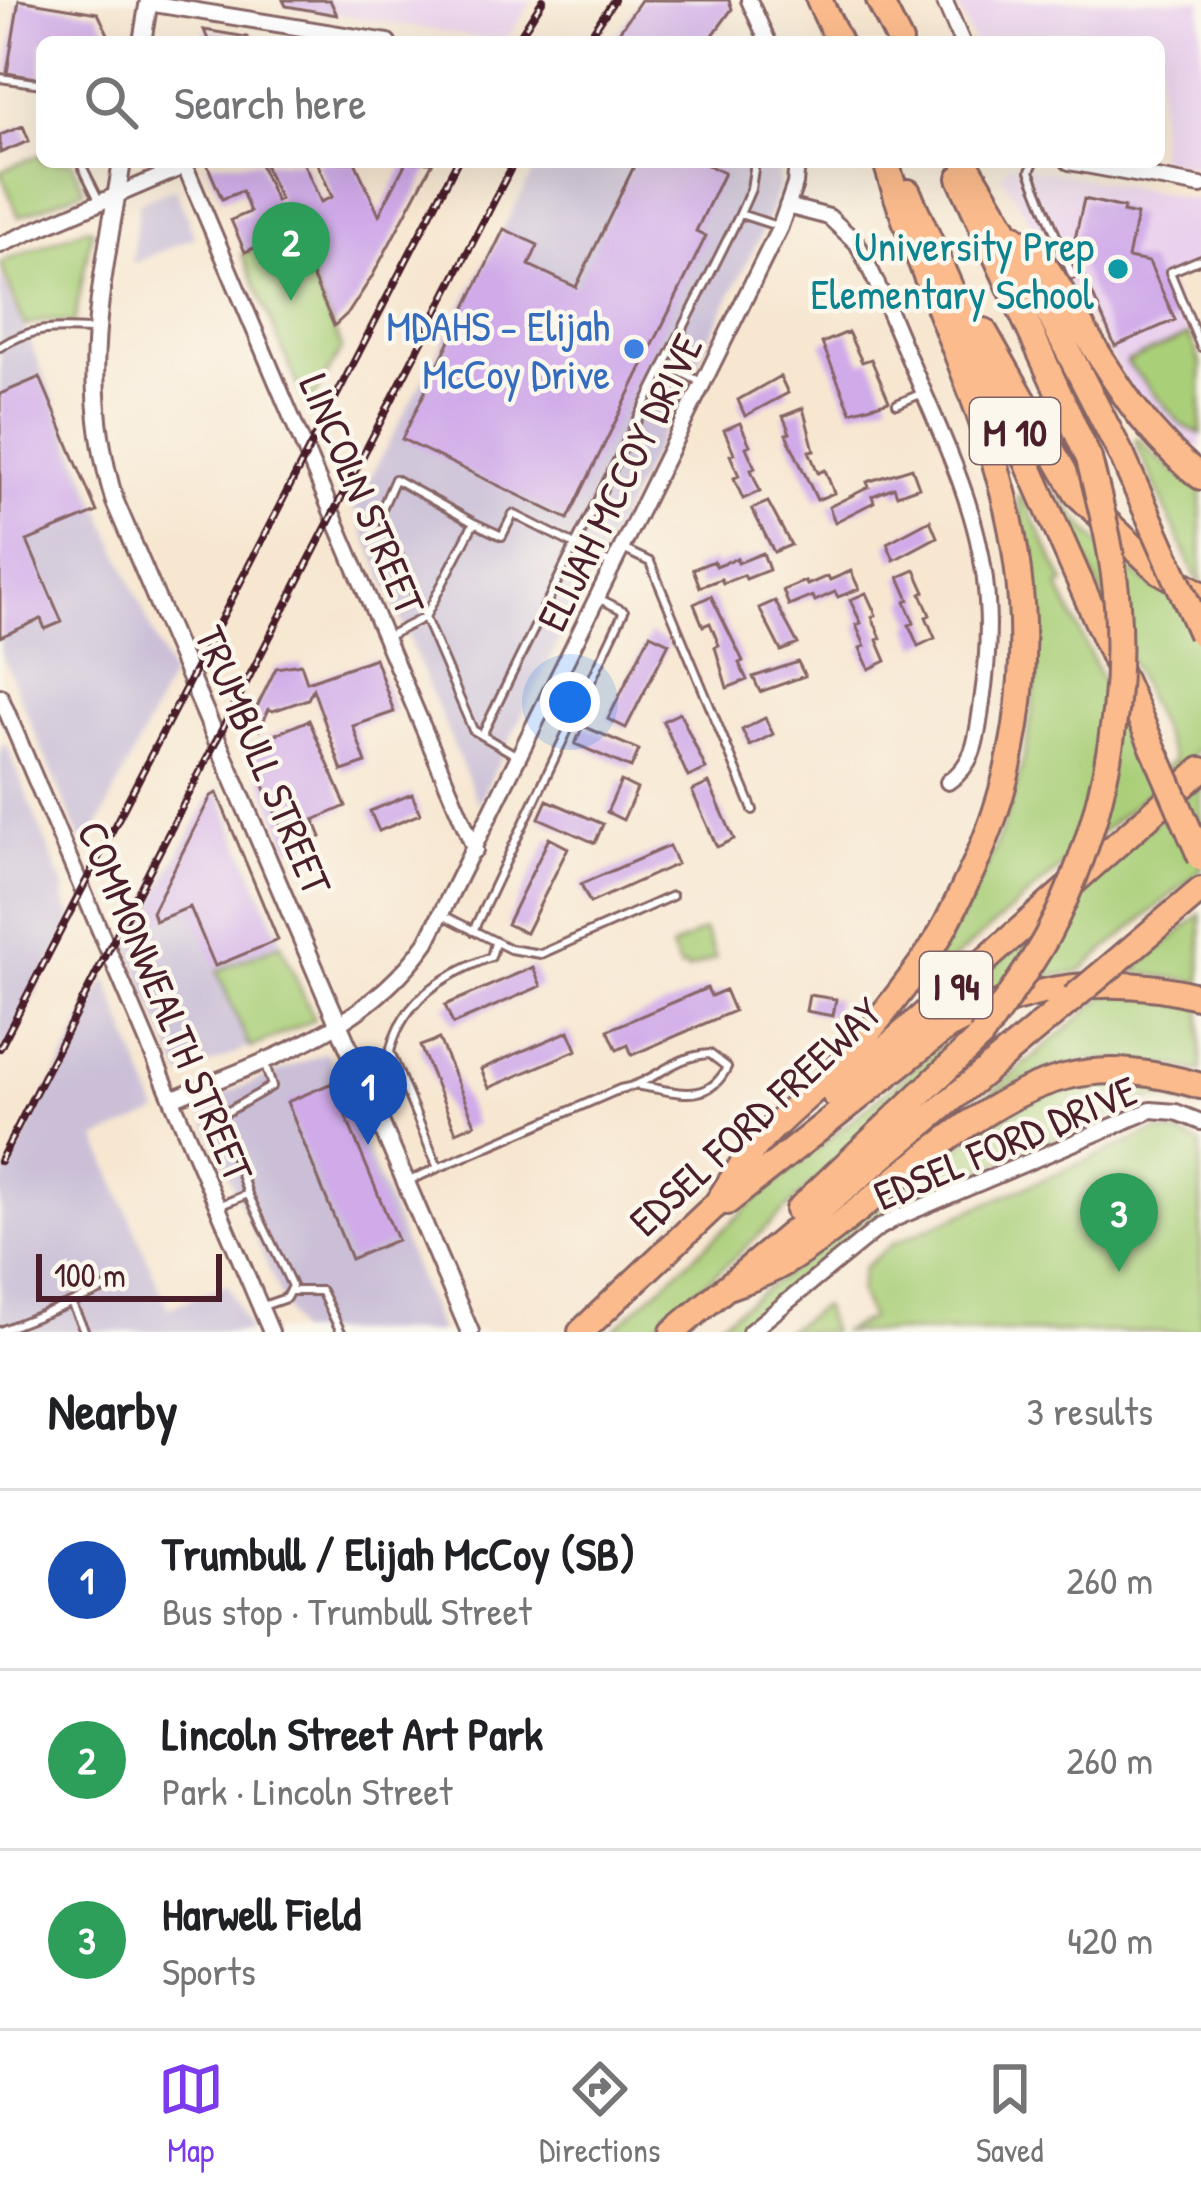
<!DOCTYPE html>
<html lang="en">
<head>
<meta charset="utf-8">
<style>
  body { margin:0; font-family:"Patrick Hand",sans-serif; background:#f6f6f6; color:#202124 }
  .scale { position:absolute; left:36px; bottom:30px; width:186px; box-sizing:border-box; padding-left:12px; border:6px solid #4a1f2b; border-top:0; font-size:33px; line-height:42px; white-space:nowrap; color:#4a1f2b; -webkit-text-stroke:9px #fbf7ec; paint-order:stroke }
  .you { position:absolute; left:570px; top:702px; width:42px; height:42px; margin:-30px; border:9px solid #fff; border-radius:50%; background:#1a73e8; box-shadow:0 0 0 18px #1a73e833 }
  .badge { display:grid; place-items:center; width:78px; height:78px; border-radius:50%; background:#7c3aed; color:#fff; font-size:39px; font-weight:700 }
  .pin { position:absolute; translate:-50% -99px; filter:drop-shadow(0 3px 6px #0008) }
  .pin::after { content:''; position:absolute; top:63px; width:42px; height:36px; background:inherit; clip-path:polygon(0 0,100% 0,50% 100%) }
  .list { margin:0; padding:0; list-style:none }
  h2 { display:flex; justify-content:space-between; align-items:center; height:156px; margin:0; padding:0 48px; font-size:51px }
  h2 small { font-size:39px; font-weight:400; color:#757577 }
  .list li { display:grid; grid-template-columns:78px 1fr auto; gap:36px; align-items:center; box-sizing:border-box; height:180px; padding:0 48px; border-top:3px solid #e0e0e0 }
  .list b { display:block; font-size:45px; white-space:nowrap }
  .list p { margin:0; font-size:39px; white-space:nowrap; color:#757577 }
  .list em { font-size:39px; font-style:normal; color:#757577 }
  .icon { flex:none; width:66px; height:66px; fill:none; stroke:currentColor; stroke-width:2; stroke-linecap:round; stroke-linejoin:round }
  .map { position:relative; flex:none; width:1201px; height:1332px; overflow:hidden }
  .search { position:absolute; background:#fff; box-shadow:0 12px 48px #0002; left:36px; right:36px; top:36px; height:132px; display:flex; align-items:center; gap:30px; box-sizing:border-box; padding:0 42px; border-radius:18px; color:#757577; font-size:45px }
  .sheet { height:696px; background:#fff }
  nav { display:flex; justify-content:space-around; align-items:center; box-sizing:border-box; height:168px; border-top:3px solid #e0e0e0; background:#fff; font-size:33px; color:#757577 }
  nav a { display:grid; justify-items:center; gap:6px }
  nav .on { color:#7c3aed }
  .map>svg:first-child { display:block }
  .built { fill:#ead1ed }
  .industrial { fill:#cabfd7 }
  .green { fill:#aacf79; stroke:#7a7752; stroke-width:3 }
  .building { fill:#d0aae9 }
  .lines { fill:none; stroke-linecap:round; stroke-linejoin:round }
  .service-casing { stroke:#876565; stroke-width:12 }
  .minor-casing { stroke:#876565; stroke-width:20 }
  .tertiary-casing { stroke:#876565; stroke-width:22 }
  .motorway-casing { stroke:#876565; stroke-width:30 }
  .service { stroke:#fff; stroke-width:6 }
  .minor { stroke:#fff; stroke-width:14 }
  .tertiary { stroke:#fff; stroke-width:16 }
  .motorway { stroke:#fbbb8c; stroke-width:24 }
  .rail-casing { stroke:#4a1f2b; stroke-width:8 }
  .rail { stroke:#fbf7ec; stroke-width:3; stroke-dasharray:9; stroke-linecap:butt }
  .motorway-bridge-casing { stroke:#876565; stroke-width:30; stroke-linecap:butt }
  .motorway-bridge { stroke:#fbbb8c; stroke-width:24 }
  .culture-dot { fill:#0f9aa8; stroke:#fbf7ec; stroke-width:4.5 }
  .shop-dot { fill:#3f7fe0; stroke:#fbf7ec; stroke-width:4.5 }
  .labels { text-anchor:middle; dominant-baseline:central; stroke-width:9; stroke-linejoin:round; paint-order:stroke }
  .shield { fill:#fbf7ec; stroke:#7f6065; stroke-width:3 }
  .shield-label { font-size:39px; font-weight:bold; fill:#4a1f2b }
  .culture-label { font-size:42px; fill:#0d838f; stroke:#fbf7ec; text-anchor:end }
  .shop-label { font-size:42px; fill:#366cbe; stroke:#fbf7ec; text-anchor:end }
  .street-label { font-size:42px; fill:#4a1f2b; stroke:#fbf7ec }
</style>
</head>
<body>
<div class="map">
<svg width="1201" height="1332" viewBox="0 0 1201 1332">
  <rect width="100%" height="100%" fill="#fbf7ec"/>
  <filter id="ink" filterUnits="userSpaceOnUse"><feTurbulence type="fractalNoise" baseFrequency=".00833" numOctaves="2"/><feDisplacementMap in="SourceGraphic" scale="24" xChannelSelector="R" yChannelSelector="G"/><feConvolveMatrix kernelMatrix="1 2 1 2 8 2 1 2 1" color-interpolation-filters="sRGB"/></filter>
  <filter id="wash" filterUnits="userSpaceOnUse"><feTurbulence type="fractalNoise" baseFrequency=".004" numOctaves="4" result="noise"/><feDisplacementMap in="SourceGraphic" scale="48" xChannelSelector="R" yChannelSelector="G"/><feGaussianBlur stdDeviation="2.7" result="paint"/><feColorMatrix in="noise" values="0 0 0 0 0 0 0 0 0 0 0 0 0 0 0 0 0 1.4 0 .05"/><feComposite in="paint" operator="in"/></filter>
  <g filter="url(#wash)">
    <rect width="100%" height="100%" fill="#f7e7d1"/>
    <path class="built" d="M331 0H533L504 42 338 14Z
      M955 0H1201V167L1159 159V42H974Z
      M1009 164 1201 201V265L1166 280 1201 365V447L1180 444 1133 393 1002 175Z"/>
    <path class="industrial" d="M539 162H780L778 190 764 228 478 804 354 508Z
      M175 188 195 237 132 264 139 202Z
      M0 272 171 676 86 852 0 651Z
      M6 744 66 892 63 897 73 920 0 1061V747Z
      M217 786 314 1020 182 1076 127 945Z
      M106 978 158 1113 97 1139 168 1308 228 1284 249 1332H0V1186Z
      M327 1052 440 1332H296L198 1105Z"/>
    <path class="green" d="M42 154V162H72L84 190 19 217 0 171Z
      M86 228 92 229 74 323 46 320 25 326 0 263Z
      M292 234 342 348 308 409 242 254Z
      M1189 335 1201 364V434L1182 425 1126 362Z
      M1139 439 1157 458 1201 491V588L1135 441Z
      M1056 489C1096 550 1136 581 1201 613V747L920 988 917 986C1000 869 1047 741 1035 596 1032 562 1023 528 1017 496L1023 498 1065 583 1059 587 1148 780 1174 761Z
      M1201 784V870L1079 972 1039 978 1069 923 1088 878Z
      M1201 914V982L1133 972Z
      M1041 925 1000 993 915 1038Z
      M704 930 716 958 687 970 685 966 680 968 671 948Z
      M281 944 314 1020 250 1048 217 971Z
      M1121 995 1201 1007V1072C1096 1047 1039 1058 953 1125L1105 996Z
      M943 1044 951 1053 731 1261 648 1332H611L757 1199Z
      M1123 1082 1146 1083 1201 1098V1108L1167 1098 1150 1099 887 1209 830 1251 732 1332H707L998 1118C1038 1094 1077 1085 1123 1082Z
      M1156 1131 1175 1133 1201 1145V1332H840L870 1319 859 1292 863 1268 892 1244Z
      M822 1306 832 1332H784Z"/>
    <g id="blocks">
      <path class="building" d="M19 0 98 13 108 34 90 42H42V79L7 73Z
        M283 0H330L337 15 286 6Z
        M641 0H729L732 9 708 42H612Z
        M204 30 247 37 249 42H209Z
        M23 126 29 141 0 153V135Z
        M212 162H259L276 201 280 199 263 162H303L321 202 332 197 317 162H355L379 215 406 162H433L373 275 349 312 334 326 293 232 245 252 231 220 250 212 242 191 222 199 207 164Z
        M636 162H701L724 173 696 231 706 236 568 519 402 439 504 229 538 245 529 265 576 287Z
        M1084 199 1124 208 1123 212 1137 215 1128 258 1149 262 1175 320 1115 346 1076 256 1084 252 1075 239Z
        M848 332 862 362 871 359 889 401 851 412 822 343Z
        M780 376 788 393 745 416 738 400Z
        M40 377 97 512 27 541 62 622 45 629 41 619 0 637V394Z
        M803 408 814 450 809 451 818 473 825 470 834 493 817 500 786 434 790 433 783 416Z
        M740 423 750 445 746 447 755 468 751 470 760 491 743 499 734 478 739 476 730 455 734 453 724 430Z
        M912 468 919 487 897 495 894 487 872 496 874 502 835 522 829 507 869 487 867 482Z
        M768 502 791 545 774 552 752 509Z
        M930 520 937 537 894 560 887 543Z
        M763 553 769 570 746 579 744 575 723 583 721 579 700 587 693 569 714 561 716 566 737 558 738 563Z
        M915 570 925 592 921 594 930 615 926 617 935 638 918 646 909 625 914 623 905 602 909 600 899 577Z
        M851 571 859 589 838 597 835 592 815 601 813 596 789 606 783 590 805 581 807 585 828 576 830 580Z
        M866 593 876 615 872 617 881 638 877 640 886 661 869 669 860 648 865 646 856 625 861 623 850 600Z
        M711 596 743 661 739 663 747 680 727 688 715 647 719 645 710 623 703 626 694 604Z
        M775 601 798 644 781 651 759 608Z
        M650 634 669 643 626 728 608 719Z
        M375 658 394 712 353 726 366 763 342 771 313 689 308 699 273 711 269 709 259 730 248 725 276 668 301 664 307 682Z
        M798 662 805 676 760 692 753 677Z
        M680 713 706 769 688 777 663 721Z
        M765 718 773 734 750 746 742 730Z
        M309 720 346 806 314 820 321 837 291 849 247 746Z
        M583 726 639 750 631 768 575 744Z
        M621 781 637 789 623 820 607 812Z
        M709 783 734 839 717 847 692 791Z
        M217 793 278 940 215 966 190 907 155 921 152 912 211 796Z
        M412 794 420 814 379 831 370 811Z
        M547 800 603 824 595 843 539 818Z
        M549 838 568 848 526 933 507 924Z
        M669 846 677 864 590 903 581 884Z
        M533 967 541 986 453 1024 445 1005Z
        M707 988 711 996 725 990 734 1011 632 1055 628 1045 617 1050 608 1030Z
        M809 995 836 999 833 1016 806 1011Z
        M569 1031 577 1050 489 1088 481 1069Z
        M439 1039 475 1124 456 1132 420 1046Z
        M332 1083 397 1240 351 1259 287 1102Z"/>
    </g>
  </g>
  <g filter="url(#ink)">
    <use href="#blocks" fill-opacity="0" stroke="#876565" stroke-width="3"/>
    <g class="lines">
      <defs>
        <path id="service" d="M0 78 42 84
          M80 162 100 202
          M1034 162 1030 171 1072 275
          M740 214 751 189 755 162
          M1201 259 1170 272 1201 347
          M0 347C31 327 55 328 92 330
          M665 364 699 381
          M897 404 920 394
          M474 523 395 479 380 513 473 730 519 757
          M625 550 650 562 753 810
          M611 564 575 545 740 214 777 226
          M388 636 425 617 474 523 502 536 513 514 575 545 482 735
          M445 916 510 949 541 954 672 896
          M473 931 624 611 600 599
          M438 1168 390 1052C402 1000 444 975 491 957L495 943
          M408 1181 620 1089C656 1083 670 1056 710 1054L727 1067C708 1107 673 1090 640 1086
          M248 1194 220 1116 272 1086 264 1061
          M221 1205 248 1194 292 1286 286 1298 260 1307
          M292 1291H321L341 1332
          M71 1303 123 1281
          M0 1331 71 1303 85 1332"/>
        <path id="minor" d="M749 0 768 42
          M944 0 962 42
          M148 3 388 42
          M1069 162 1201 186
          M787 206 829 217 857 243C880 286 897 332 917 377 969 497 1002 567 982 702 977 734 977 763 948 782
          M0 245 185 166 475 850
          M0 696 271 1332
          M172 1099C268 1058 364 1032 427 942L780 227 795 184 797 162
          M750 1332 877 1229 896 1218 1151 1110 1176 1112 1201 1122"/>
        <path id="tertiary" d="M142 42 149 0
          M122 162C102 285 77 379 115 502L470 1332"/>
        <path id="motorway" d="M819 0 839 42
          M879 0 900 42
          M965 162 1007 232 1122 456
          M960 178 1089 459
          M908 192 1159 761
          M1013 236C1047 259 1059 289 1080 324 1115 382 1146 435 1201 477
          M984 331 1077 494 1158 570 1201 594
          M1116 962 1201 890
          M834 1094 1201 770
          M727 1202 946 1028C1024 985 1114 973 1201 997
          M715 1206C730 1184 744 1158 762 1139 787 1112 817 1090 841 1064 871 1031 900 993 926 957 944 932 956 904 969 877 1031 749 1037 606 997 470 967 365 917 267 886 162
          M798 1210 981 1036
          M730 1286C747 1280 766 1274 781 1265 869 1214 966 1101 1065 1077 1111 1065 1156 1073 1201 1086
          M581 1332 725 1196
          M673 1332 1073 998"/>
      </defs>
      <use href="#service" class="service-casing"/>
      <use href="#minor" class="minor-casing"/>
      <use href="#tertiary" class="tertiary-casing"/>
      <use href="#motorway" class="motorway-casing"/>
      <use href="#service" class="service"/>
      <use href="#minor" class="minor"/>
      <use href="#tertiary" class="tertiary"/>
      <use href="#motorway" class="motorway"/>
      <defs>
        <path id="rail" d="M516 42 543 0
          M586 42 614 0
          M0 1048 457 162
          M0 1161 514 162"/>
      </defs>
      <use href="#rail" class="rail-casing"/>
      <use href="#rail" class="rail"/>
      <defs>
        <path id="motorway-bridge" d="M1122 456 1201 634
          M1159 761 1201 858
          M1073 998 1116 962
          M981 1036C1004 1003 1028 971 1047 936 1100 836 1125 718 1117 605 1114 555 1101 507 1089 459"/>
      </defs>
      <use href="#motorway-bridge" class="motorway-bridge-casing"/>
      <use href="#motorway-bridge" class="motorway-bridge"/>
    </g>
  </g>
  <circle class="culture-dot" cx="1118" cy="269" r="12"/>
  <circle class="shop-dot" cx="634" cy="349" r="12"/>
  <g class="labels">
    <g class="shield">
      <rect x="970" y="398" width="90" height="66" rx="9"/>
      <rect x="920" y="952" width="72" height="66" rx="9"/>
    </g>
    <g class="shield-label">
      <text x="1015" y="431">M 10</text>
      <text x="956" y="985">I 94</text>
    </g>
    <g class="culture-label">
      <text x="1094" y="245">University Prep<tspan x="1094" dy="48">Elementary School</tspan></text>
    </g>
    <g class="shop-label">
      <text x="610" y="325">MDAHS - Elijah<tspan x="610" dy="48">McCoy Drive</tspan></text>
    </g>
    <g class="street-label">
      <text transform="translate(619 482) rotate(-64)">ELIJAH MCCOY DRIVE</text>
      <text transform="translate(363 494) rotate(67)">LINCOLN STREET</text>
      <text transform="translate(264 760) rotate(67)">TRUMBULL STREET</text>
      <text transform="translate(166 1001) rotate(67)">COMMONWEALTH STREET</text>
      <text transform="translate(755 1116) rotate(-43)">EDSEL FORD FREEWAY</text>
      <text transform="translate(1005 1142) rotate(-23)">EDSEL FORD DRIVE</text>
    </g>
  </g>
</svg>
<div class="scale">100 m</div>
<div class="you"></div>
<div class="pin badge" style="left:368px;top:1145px;background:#1a4fb4">1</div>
<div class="pin badge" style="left:291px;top:301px;background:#2e9e5b">2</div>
<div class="pin badge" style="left:1119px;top:1272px;background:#2e9e5b">3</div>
<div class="search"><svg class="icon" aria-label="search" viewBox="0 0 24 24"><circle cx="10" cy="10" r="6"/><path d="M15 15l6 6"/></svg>Search here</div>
</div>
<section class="sheet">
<h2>Nearby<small>3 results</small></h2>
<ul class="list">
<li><span class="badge" style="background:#1a4fb4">1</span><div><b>Trumbull / Elijah McCoy (SB)</b><p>Bus stop · Trumbull Street</p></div><em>260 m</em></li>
<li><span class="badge" style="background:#2e9e5b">2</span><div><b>Lincoln Street Art Park</b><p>Park · Lincoln Street</p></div><em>260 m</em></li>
<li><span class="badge" style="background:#2e9e5b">3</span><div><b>Harwell Field</b><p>Sports</p></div><em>420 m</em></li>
</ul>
</section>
<nav>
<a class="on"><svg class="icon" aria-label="map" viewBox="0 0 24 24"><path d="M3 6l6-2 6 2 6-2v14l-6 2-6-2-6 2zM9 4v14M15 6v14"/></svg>Map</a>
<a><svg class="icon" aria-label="directions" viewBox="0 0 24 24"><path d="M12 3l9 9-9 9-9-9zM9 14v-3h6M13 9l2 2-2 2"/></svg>Directions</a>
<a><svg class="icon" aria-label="saved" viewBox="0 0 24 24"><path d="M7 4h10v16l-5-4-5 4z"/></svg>Saved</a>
</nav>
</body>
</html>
